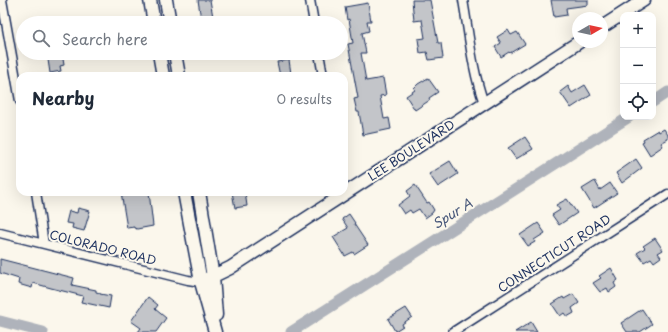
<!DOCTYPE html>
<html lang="en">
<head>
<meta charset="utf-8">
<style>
  body { margin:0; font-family:"Playpen Sans",sans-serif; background:#f6f6f7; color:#1f2937 }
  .controls { position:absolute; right:12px; top:12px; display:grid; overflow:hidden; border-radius:8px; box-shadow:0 4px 16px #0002 }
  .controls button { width:36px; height:36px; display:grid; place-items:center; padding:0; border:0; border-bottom:1px solid #e0e1e3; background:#fff; color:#1f2937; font:20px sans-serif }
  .compass { position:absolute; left:572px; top:12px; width:36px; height:36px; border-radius:50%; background:#fff; box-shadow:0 4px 16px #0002; rotate:81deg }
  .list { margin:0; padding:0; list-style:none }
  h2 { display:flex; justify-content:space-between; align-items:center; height:52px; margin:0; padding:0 16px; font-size:17px }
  h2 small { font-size:13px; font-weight:400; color:#747a83 }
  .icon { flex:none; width:22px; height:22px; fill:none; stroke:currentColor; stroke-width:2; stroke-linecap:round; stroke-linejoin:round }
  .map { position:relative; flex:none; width:668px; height:332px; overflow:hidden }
  .search { position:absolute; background:#fff; box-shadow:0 4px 16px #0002; left:16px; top:16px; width:332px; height:44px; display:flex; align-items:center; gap:10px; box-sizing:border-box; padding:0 14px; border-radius:22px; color:#747a83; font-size:15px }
  .panel { position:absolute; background:#fff; box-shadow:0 4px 16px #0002; left:16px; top:72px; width:332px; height:124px; border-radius:12px }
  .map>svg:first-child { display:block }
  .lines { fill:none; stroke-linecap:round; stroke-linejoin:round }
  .canal { stroke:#afb3bb; stroke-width:11 }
  .building { fill:#c3c5c9; stroke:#1b2f5e }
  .street-casing { stroke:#1b2f5e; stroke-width:11 }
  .secondary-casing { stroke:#1b2f5e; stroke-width:15 }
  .street { stroke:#fbf7ec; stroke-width:8 }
  .secondary { stroke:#fbf7ec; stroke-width:12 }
  .labels { text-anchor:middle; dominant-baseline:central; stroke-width:4; stroke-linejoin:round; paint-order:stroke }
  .street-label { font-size:12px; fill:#1b2f5e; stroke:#fbf7ec }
  .water-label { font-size:13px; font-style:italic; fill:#47577a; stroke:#fbf7ec }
</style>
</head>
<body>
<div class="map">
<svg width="668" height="332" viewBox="0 0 668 332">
  <rect width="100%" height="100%" fill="#fbf7ec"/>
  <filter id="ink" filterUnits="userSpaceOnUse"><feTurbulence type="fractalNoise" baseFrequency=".025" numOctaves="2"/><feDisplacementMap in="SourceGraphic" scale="8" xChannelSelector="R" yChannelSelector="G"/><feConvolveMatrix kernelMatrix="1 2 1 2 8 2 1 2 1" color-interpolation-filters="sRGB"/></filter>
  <g filter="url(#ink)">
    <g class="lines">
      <path class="canal" d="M653 102 668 92
        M0 321 43 332
        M291 332 629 117"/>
    </g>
    <path class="building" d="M198 0H210L213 17 201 19Z
      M412 0H430L438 43H441L443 58 429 60 427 52 420 53 418 39 425 38 422 20 414 21Z
      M551 0H588V5L566 8 567 15 554 17Z
      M368 3 371 21H367L369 31 362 33 366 53H361L366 81 383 78 386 95 380 96 384 119 389 118 391 129 363 135 359 112H357L354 99 358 98 348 44 353 43 349 19 347 20 345 7Z
      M508 30 511 35 517 32 525 44 510 53 509 52 501 57 495 47 501 43 497 37Z
      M47 53H62L64 65 60 66 61 71 50 73Z
      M289 60 291 74H289V76H280L277 62Z
      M428 78 438 92 429 98 430 100 415 110 406 96 415 90 414 88 418 84Z
      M585 85 591 95 571 108 560 92 568 86 572 93Z
      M664 129 668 135V139L661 143 663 146 650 155 642 142 644 141 643 139 658 130 659 132Z
      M525 137 533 149 516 159 508 148Z
      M636 159 642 168 622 183 616 173Z
      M450 161 458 174 438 187 429 174Z
      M595 181 600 190 610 183 617 193 594 208 582 189Z
      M415 185 427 203 429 202 434 210 432 213 425 218 419 209 412 213 410 210 404 214 398 205 410 196 407 191Z
      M121 192H149L153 226 137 229 134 228V227L127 228Z
      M232 192H245L247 206 235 208Z
      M567 199 577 213 559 225 552 215 560 210 556 205Z
      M78 208 90 211 84 231 72 228 73 224 66 223 69 211 77 213Z
      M349 214 355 223 354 224 368 245 354 254 353 252 345 256 333 237 348 228 342 219Z
      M538 223 545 233 534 240 535 242 528 246 520 235Z
      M655 238 663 250 658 253 661 257 654 262 651 258 644 262 637 253 645 248 643 246Z
      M0 259 74 278 72 285 96 290V292L100 293V294L111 296 109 308 81 302 83 296 51 288 33 283 32 288 18 284 19 279 0 273Z
      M611 268 618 280 614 283 616 287 609 292 607 288 600 292 593 283 601 278 599 276Z
      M573 294 579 303 572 308 574 313 567 317 564 313 560 316 552 304 563 297 564 299Z
      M148 297 158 305 155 309 166 318 156 332H138L141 328 131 321Z
      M406 308 412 317 402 324 403 326 395 331 388 319Z
      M642 309 652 324 640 332H627L621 323Z
      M531 322 537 332H515Z"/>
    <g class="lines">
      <defs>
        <path id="street" d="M2 0 20 101
          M310 0 314 23
          M463 0C469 34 472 70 484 103
          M319 53 323 76
          M36 192 44 244
          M0 233 188 280 201 282
          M453 332 668 194"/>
        <path id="secondary" d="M150 0 154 23
          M166 0 170 23
          M602 27 644 0
          M159 53 163 76
          M175 53 179 76
          M184 192 201 282 215 332
          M199 192 213 277 216 315
          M201 282 230 268 579 42"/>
      </defs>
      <use href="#street" class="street-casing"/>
      <use href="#secondary" class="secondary-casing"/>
      <use href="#street" class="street"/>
      <use href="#secondary" class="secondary"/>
    </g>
  </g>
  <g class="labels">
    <g class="street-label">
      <text transform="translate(411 150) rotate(-33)">LEE BOULEVARD</text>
      <text transform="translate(103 247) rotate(14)">COLORADO ROAD</text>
      <text transform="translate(554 253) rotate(-33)">CONNECTICUT ROAD</text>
    </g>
    <g class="water-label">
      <text transform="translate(452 213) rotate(-32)">Spur A</text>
    </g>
  </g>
</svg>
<div class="controls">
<button>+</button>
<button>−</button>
<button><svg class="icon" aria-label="locate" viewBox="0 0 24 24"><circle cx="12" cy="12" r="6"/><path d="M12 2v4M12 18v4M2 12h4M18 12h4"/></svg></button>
</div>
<svg class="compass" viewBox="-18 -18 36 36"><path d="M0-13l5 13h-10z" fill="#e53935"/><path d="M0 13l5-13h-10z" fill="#747a83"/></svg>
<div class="search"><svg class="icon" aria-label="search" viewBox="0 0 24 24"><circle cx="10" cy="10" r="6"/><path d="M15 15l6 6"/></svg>Search here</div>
<section class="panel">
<h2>Nearby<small>0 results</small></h2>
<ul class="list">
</ul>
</section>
</div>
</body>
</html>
